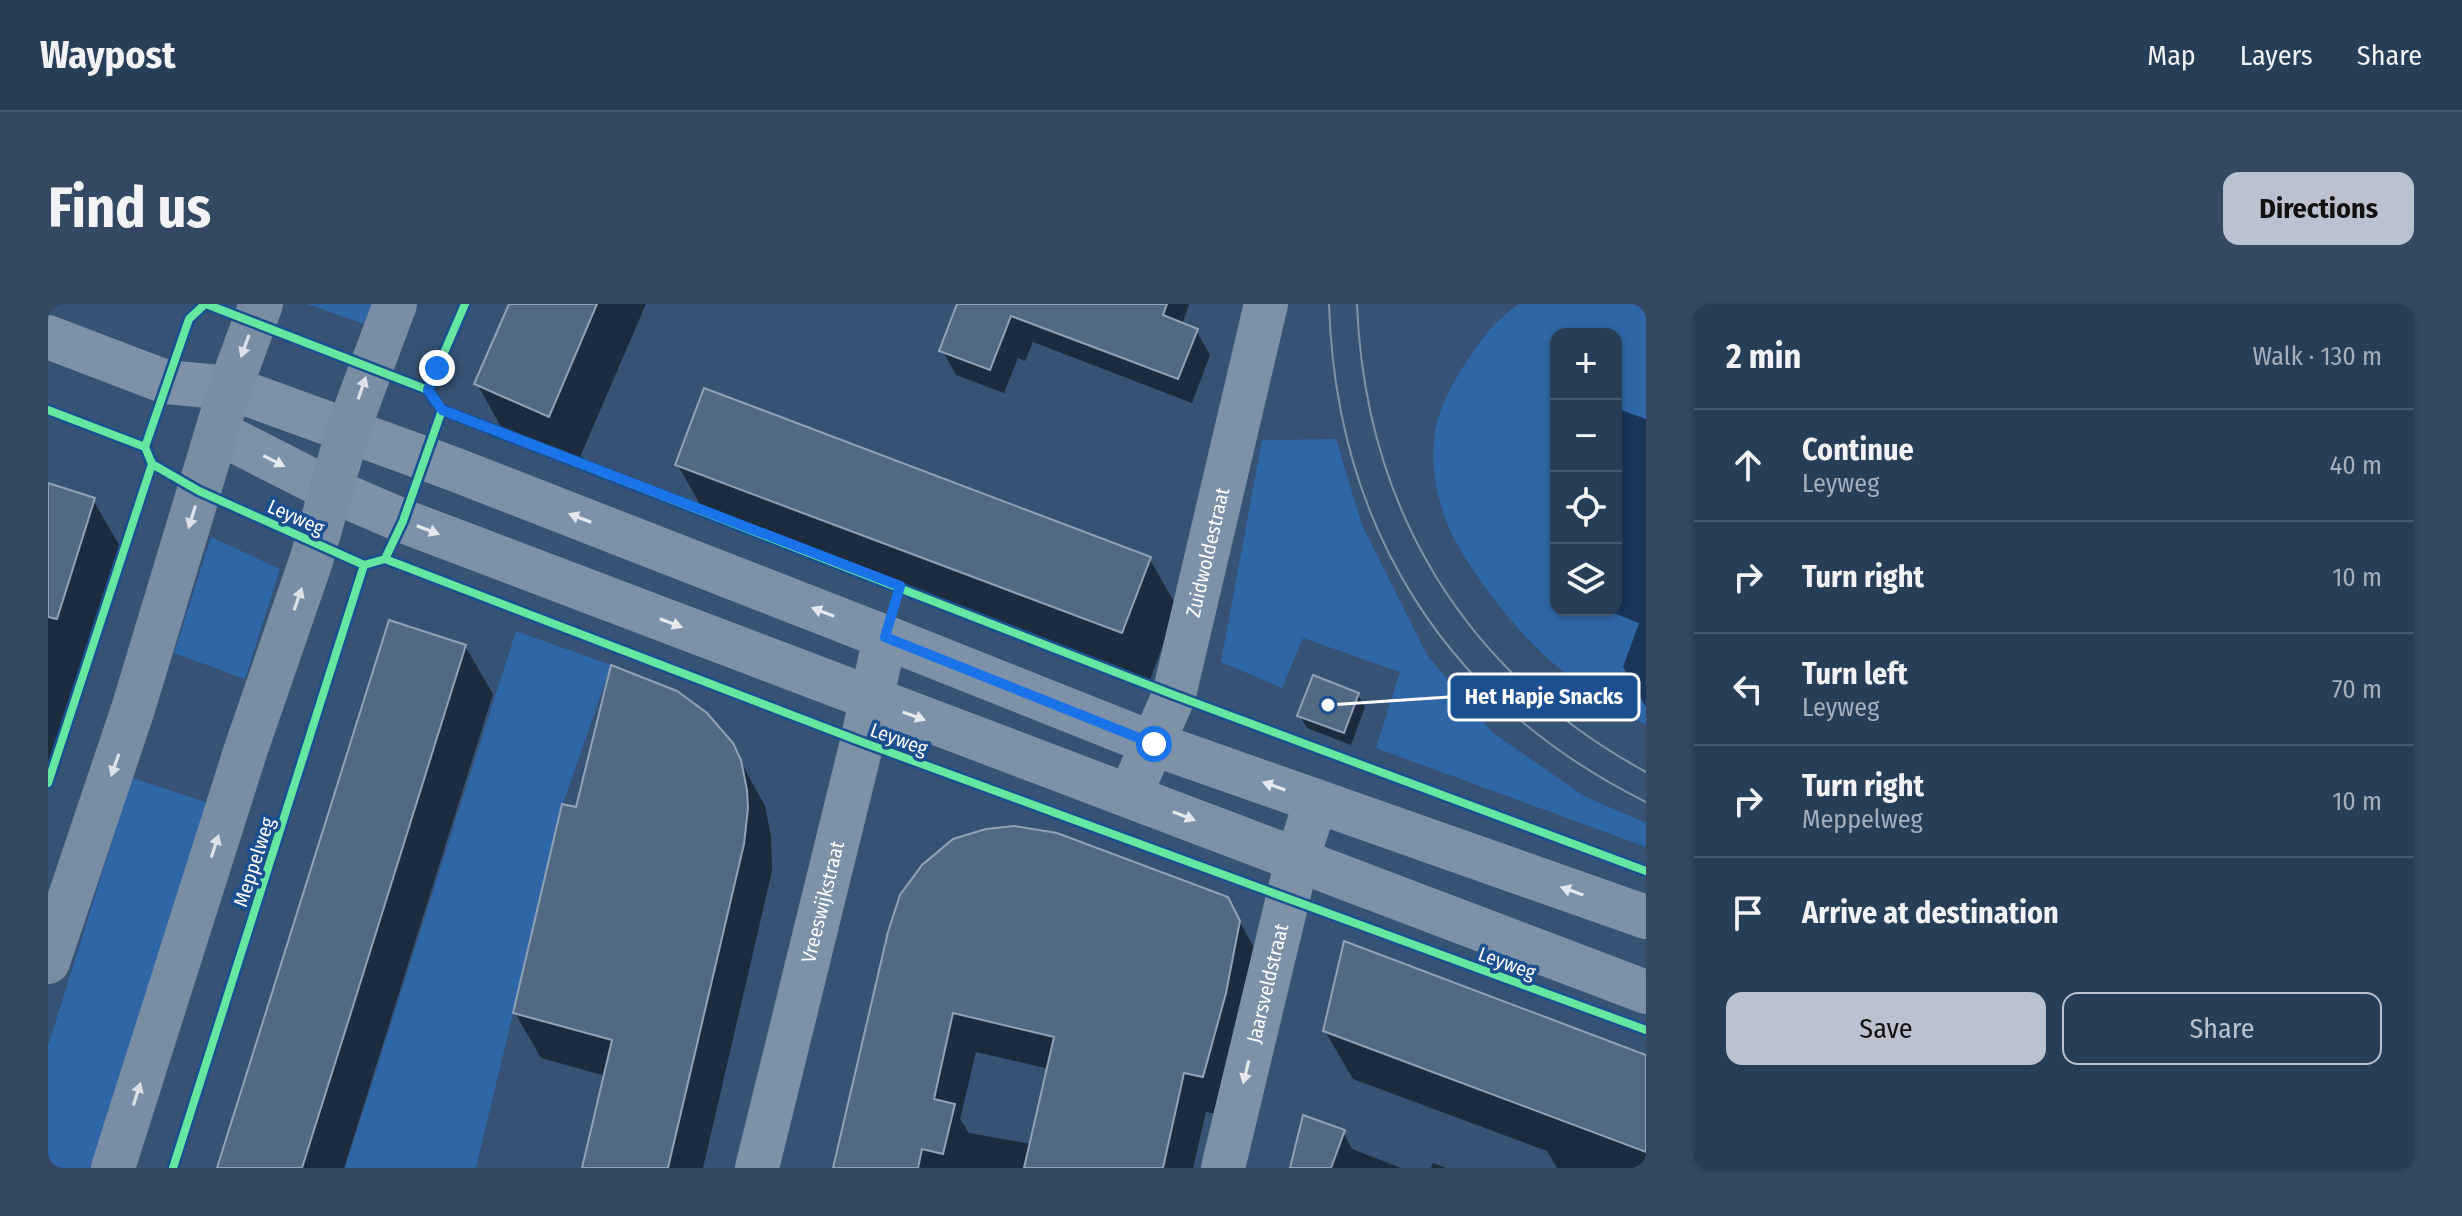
<!DOCTYPE html>
<html lang="en">
<head>
<meta charset="utf-8">
<style>
  body { margin:0; font-family:"Fira Sans Condensed",sans-serif; background:#344961; color:#f1f3f6 }
  .controls { position:absolute; right:24px; top:24px; display:grid; overflow:hidden; border-radius:16px; box-shadow:0 2px 6px #0004 }
  .controls button { width:72px; height:72px; display:grid; place-items:center; padding:0; border:0; border-bottom:2px solid #44576d; background:#283e57; color:#f1f3f6; font:40px sans-serif }
  .stop { position:absolute; width:24px; height:24px; margin:-18px; border:6px solid #1a73e8; border-radius:50%; background:#fff }
  .stop.end { background:#1a73e8; border-color:#fff; box-shadow:0 2px 8px #0008 }
  .list { margin:0; padding:0; list-style:none }
  h2 { display:flex; justify-content:space-between; align-items:center; height:104px; margin:0; padding:0 32px; font-size:34px }
  h2 small { font-size:26px; font-weight:400; color:#a5aeba }
  .list li { display:grid; grid-template-columns:52px 1fr auto; gap:24px; align-items:center; box-sizing:border-box; height:112px; padding:0 32px; border-top:2px solid #44576d }
  .list b { display:block; font-size:30px; white-space:nowrap }
  .list p { margin:0; font-size:26px; white-space:nowrap; color:#a5aeba }
  .list em { font-size:26px; font-style:normal; color:#a5aeba }
  .actions { display:flex; gap:16px; padding:24px 32px }
  .actions a { flex:1; padding:18px 0; border:2px solid #b9c2ce; border-radius:16px; text-align:center; font-size:28px; color:#b9c2ce }
  .actions .main { background:#b9c2ce; color:#111 }
  .icon { flex:none; width:44px; height:44px; fill:none; stroke:currentColor; stroke-width:2; stroke-linecap:round; stroke-linejoin:round }
  .map { position:relative; flex:none; width:1598px; height:864px; overflow:hidden; border-radius:16px }
  header { display:flex; align-items:center; gap:48px; box-sizing:border-box; height:112px; padding:0 40px; background:#283e57; border-bottom:2px solid #44576d }
  header strong { font-size:38px }
  nav { display:flex; gap:44px; margin-inline-start:auto; font-size:28px }
  .intro { display:flex; align-items:center; justify-content:space-between; box-sizing:border-box; height:192px; padding:0 48px }
  h1 { margin:0; font-size:56px }
  .button { padding:20px 36px; border-radius:16px; background:#b9c2ce; color:#111; font-size:28px; font-weight:700 }
  main { display:flex; gap:48px; padding:0 48px }
  aside { flex:1; background:#283e57; border-radius:16px; box-shadow:0 2px 6px #0004 }
  .map>svg:first-child { display:block }
  .green { fill:#2f66a5; fill-rule:evenodd }
  .shadow { fill:#0007; fill-rule:evenodd }
  .building { fill:#526984; stroke:#92a2b6; stroke-width:2 }
  .lines { fill:none; stroke-linecap:round; stroke-linejoin:round }
  .minor { stroke:#7d92a8; stroke-width:44 }
  .tertiary { stroke:#7d92a8; stroke-width:44 }
  .secondary { stroke:#798da4; stroke-width:44 }
  .tram { stroke:#7e92a7; stroke-width:2 }
  .cycleway-casing { stroke:#1b4f8f; stroke-width:13 }
  .cycleway { stroke:#66e7a1; stroke-width:8 }
  .oneway { fill:#dee2e8 }
  .oneway2 { fill:#e5e9ee }
  .route { stroke:#1a73e8; stroke-width:10 }
  .labels { text-anchor:middle; dominant-baseline:central; stroke-width:7; stroke-linejoin:round; paint-order:stroke }
  .street-label { font-size:20px; fill:#fff; stroke:#1b4f8f }
  .leader { fill:none; stroke:#fff; stroke-width:3 }
  .callout-dot { fill:#fff; stroke:#1b4f8f; stroke-width:3 }
  .callout { fill:#1b4f8f; stroke:#fff; stroke-width:3 }
  .callout-label { font-size:22px; text-anchor:middle; font-weight:bold; fill:#fff }
</style>
</head>
<body>
<header>
<strong>Waypost</strong>
<nav><a>Map</a><a>Layers</a><a>Share</a></nav>
</header>
<div class="intro"><h1>Find us</h1><a class="button">Directions</a></div>
<main>
<div class="map">
<svg width="1598" height="864" viewBox="0 0 1598 864">
  <rect width="100%" height="100%" fill="#365274"/>
  <path class="green" d="M259 0H331L322 22Z
    M1471 0H1598V421C1563 401 1527 379 1497 352 1467 325 1418 262 1402 226 1390 199 1383 165 1386 136 1387 114 1400 87 1412 68 1429 40 1444 19 1471 0ZM1508 30H1568V306H1508Z
    M1288 135 1314 221 1379 351 1444 428 1536 492 1598 519V543L1328 444 1352 368 1255 334 1234 384 1173 358 1214 136Z
    M163 233 232 265 197 375 126 349Z
    M468 327 563 361 515 500 428 864H297Z
    M84 474 160 499 46 864H0V742Z"/>
  <path class="shadow" d="M463 0H598L529 160 456 128 429 80Z
    M911 0H1141L1134 21 1148 26 1162 51 1144 99 985 38 977 57 970 54 956 89 908 71 894 46Z
    M1570 105 1598 115V403L1575 363 1591 319 1558 306H1568V111Z
    M629 160 1101 254 1129 303 1102 376 657 209Z
    M0 181 45 196 73 244 0 476Z
    M417 342 445 390 296 864H171Z
    M1310 391 1317 403 1303 441 1259 424 1252 412Z
    M683 440 717 502 723 532 724 567 655 864H536L558 772 493 754 467 709 530 505Z
    M906 537 1179 595 1214 658 1178 812 1158 808 1145 864H787L875 562ZM928 748 1001 765 983 840 921 829 912 815Z
    M1277 727 1598 753V864H1509L1499 847 1305 775Z
    M1295 828 1304 845 1353 864H1244Z
    M1385 859 1398 864H1383Z"/>
  <path class="building" d="M461 0H549L501 113 426 80Z
    M909 0H1119L1115 11 1150 25 1130 75 963 12 942 66 891 47Z
    M656 84 1103 253 1074 329 627 161Z
    M0 179 47 194 9 315 0 313Z
    M341 316 418 341 306 699 254 864H169Z
    M563 361 629 387 659 409 685 439 693 456 699 486 700 504 696 540 620 864H534L564 736 465 709 514 500 528 503Z
    M1265 371 1311 389 1296 429 1249 412Z
    M966 522 1009 529 1180 593 1192 617 1178 689 1155 773 1136 769 1115 864H976L1006 733 905 709 886 795 907 800 895 850 874 845 870 864H785L840 628 852 591 874 561 905 535 938 525Z
    M1296 637 1598 751V848L1275 727Z
    M1255 811 1297 826 1283 864H1242Z"/>
  <g class="lines">
    <g class="minor">
      <path d="M0 33 118 78 182 84"/>
      <path id="s1" d="M1082 491 1126 391 1218 0"/>
      <path id="s2" d="M709 864 814 438 837 333"/>
      <path id="s3" d="M1175 864 1249 556 1268 497"/>
    </g>
    <path class="tertiary" d="M182 84 403 164 837 333 1106 440 1598 613
      M169 128 283 186 355 217 1598 688"/>
    <path class="secondary" d="M0 658 85 405 182 84 213 0
      M65 864 198 445 263 257 300 126 347 0"/>
    <path class="tram" d="M1281 0C1288 223 1397 398 1598 498
      M1309 0C1317 205 1417 369 1598 468"/>
    <defs>
      <path id="cycleway" d="M158 0 380 86
        M387 97 380 86 417 0
        M0 106 97 143
        M394 106 1126 391 1598 567
        M104 160 151 187 316 261 337 255 814 438 1598 726
        M337 255 355 217 394 106
        M0 479 104 160 97 143 141 15 157 0
        M125 864 316 261"/>
    </defs>
    <use href="#cycleway" class="cycleway-casing"/>
    <use href="#cycleway" class="cycleway"/>
  </g>
  <defs><path id="oneway-solid" d="M-6-.8H1V-3.2L6.5 0L1 3.2V.8H-6Z" transform="scale(2)"/></defs>
  <g class="oneway">
    <use href="#oneway-solid" transform="translate(197 42) rotate(110)"/>
    <use href="#oneway-solid" transform="translate(314 84) rotate(-71)"/>
    <use href="#oneway-solid" transform="translate(144 213) rotate(107)"/>
    <use href="#oneway-solid" transform="translate(250 295) rotate(-71)"/>
    <use href="#oneway-solid" transform="translate(67 461) rotate(109)"/>
    <use href="#oneway-solid" transform="translate(167 542) rotate(-72)"/>
    <use href="#oneway-solid" transform="translate(89 790) rotate(-72)"/>
  </g>
  <g class="oneway2">
    <use href="#oneway-solid" transform="translate(226 157) rotate(27)"/>
    <use href="#oneway-solid" transform="translate(532 214) rotate(-159)"/>
    <use href="#oneway-solid" transform="translate(380 226) rotate(21)"/>
    <use href="#oneway-solid" transform="translate(775 308) rotate(-159)"/>
    <use href="#oneway-solid" transform="translate(623 319) rotate(21)"/>
    <use href="#oneway-solid" transform="translate(866 412) rotate(20)"/>
    <use href="#oneway-solid" transform="translate(1226 482) rotate(-161)"/>
    <use href="#oneway-solid" transform="translate(1136 512) rotate(21)"/>
    <use href="#oneway-solid" transform="translate(1524 587) rotate(-161)"/>
    <use href="#oneway-solid" transform="translate(1198 768) rotate(104)"/>
  </g>
  <g class="lines">
    <path class="route" d="M389 64 380 86 394 106 852 282 837 333 1106 440"/>
  </g>
  <g class="labels">
    <g class="street-label">
      <text transform="translate(248 213) rotate(24)">Leyweg</text>
      <text stroke="none"><textPath href="#s1" startOffset="256">Zuidwoldestraat</textPath></text>
      <text transform="translate(851 435) rotate(20)">Leyweg</text>
      <text transform="translate(206 558) rotate(-72)">Meppelweg</text>
      <text stroke="none"><textPath href="#s2" startOffset="274">Vreeswijkstraat</textPath></text>
      <text transform="translate(1459 659) rotate(20)">Leyweg</text>
      <text stroke="none"><textPath href="#s3" startOffset="190">Jaarsveldstraat</textPath></text>
    </g>
  </g>
  <path class="leader" d="M1280 401L1401 393"/>
  <circle class="callout-dot" cx="1280" cy="401" r="8"/>
  <rect class="callout" x="1401" y="370" width="190" height="46" rx="8"/>
  <g class="callout-label">
    <text x="1496" y="400">Het Hapje Snacks</text>
  </g>
</svg>
<div class="controls">
<button>+</button>
<button>−</button>
<button><svg class="icon" aria-label="locate" viewBox="0 0 24 24"><circle cx="12" cy="12" r="6"/><path d="M12 2v4M12 18v4M2 12h4M18 12h4"/></svg></button>
<button><svg class="icon" aria-label="layers" viewBox="0 0 24 24"><path d="M12 4l9 5-9 5-9-5zM3 14l9 5 9-5"/></svg></button>
</div>
<div class="stop" style="left:1106px;top:440px"></div>
<div class="stop end" style="left:389px;top:64px"></div>
</div>
<aside>
<h2>2 min<small>Walk · 130 m</small></h2>
<ul class="list">
<li><svg class="icon" aria-label="ahead" viewBox="0 0 24 24"><path d="M12 20V5M6 11l6-6 6 6"/></svg><div><b>Continue</b><p>Leyweg</p></div><em>40 m</em></li>
<li><svg class="icon" aria-label="right" viewBox="0 0 24 24"><path d="M7 20v-9h11M14 6l5 5-5 5"/></svg><div><b>Turn right</b></div><em>10 m</em></li>
<li><svg class="icon" aria-label="left" viewBox="0 0 24 24"><path d="M17 20v-9H6M10 6l-5 5 5 5"/></svg><div><b>Turn left</b><p>Leyweg</p></div><em>70 m</em></li>
<li><svg class="icon" aria-label="right" viewBox="0 0 24 24"><path d="M7 20v-9h11M14 6l5 5-5 5"/></svg><div><b>Turn right</b><p>Meppelweg</p></div><em>10 m</em></li>
<li><svg class="icon" aria-label="arrive" viewBox="0 0 24 24"><path d="M6 21V4h12l-3 4 3 4H6"/></svg><div><b>Arrive at destination</b></div></li>
</ul>
<div class="actions"><a class="main">Save</a><a>Share</a></div>
</aside>
</main>
</body>
</html>
